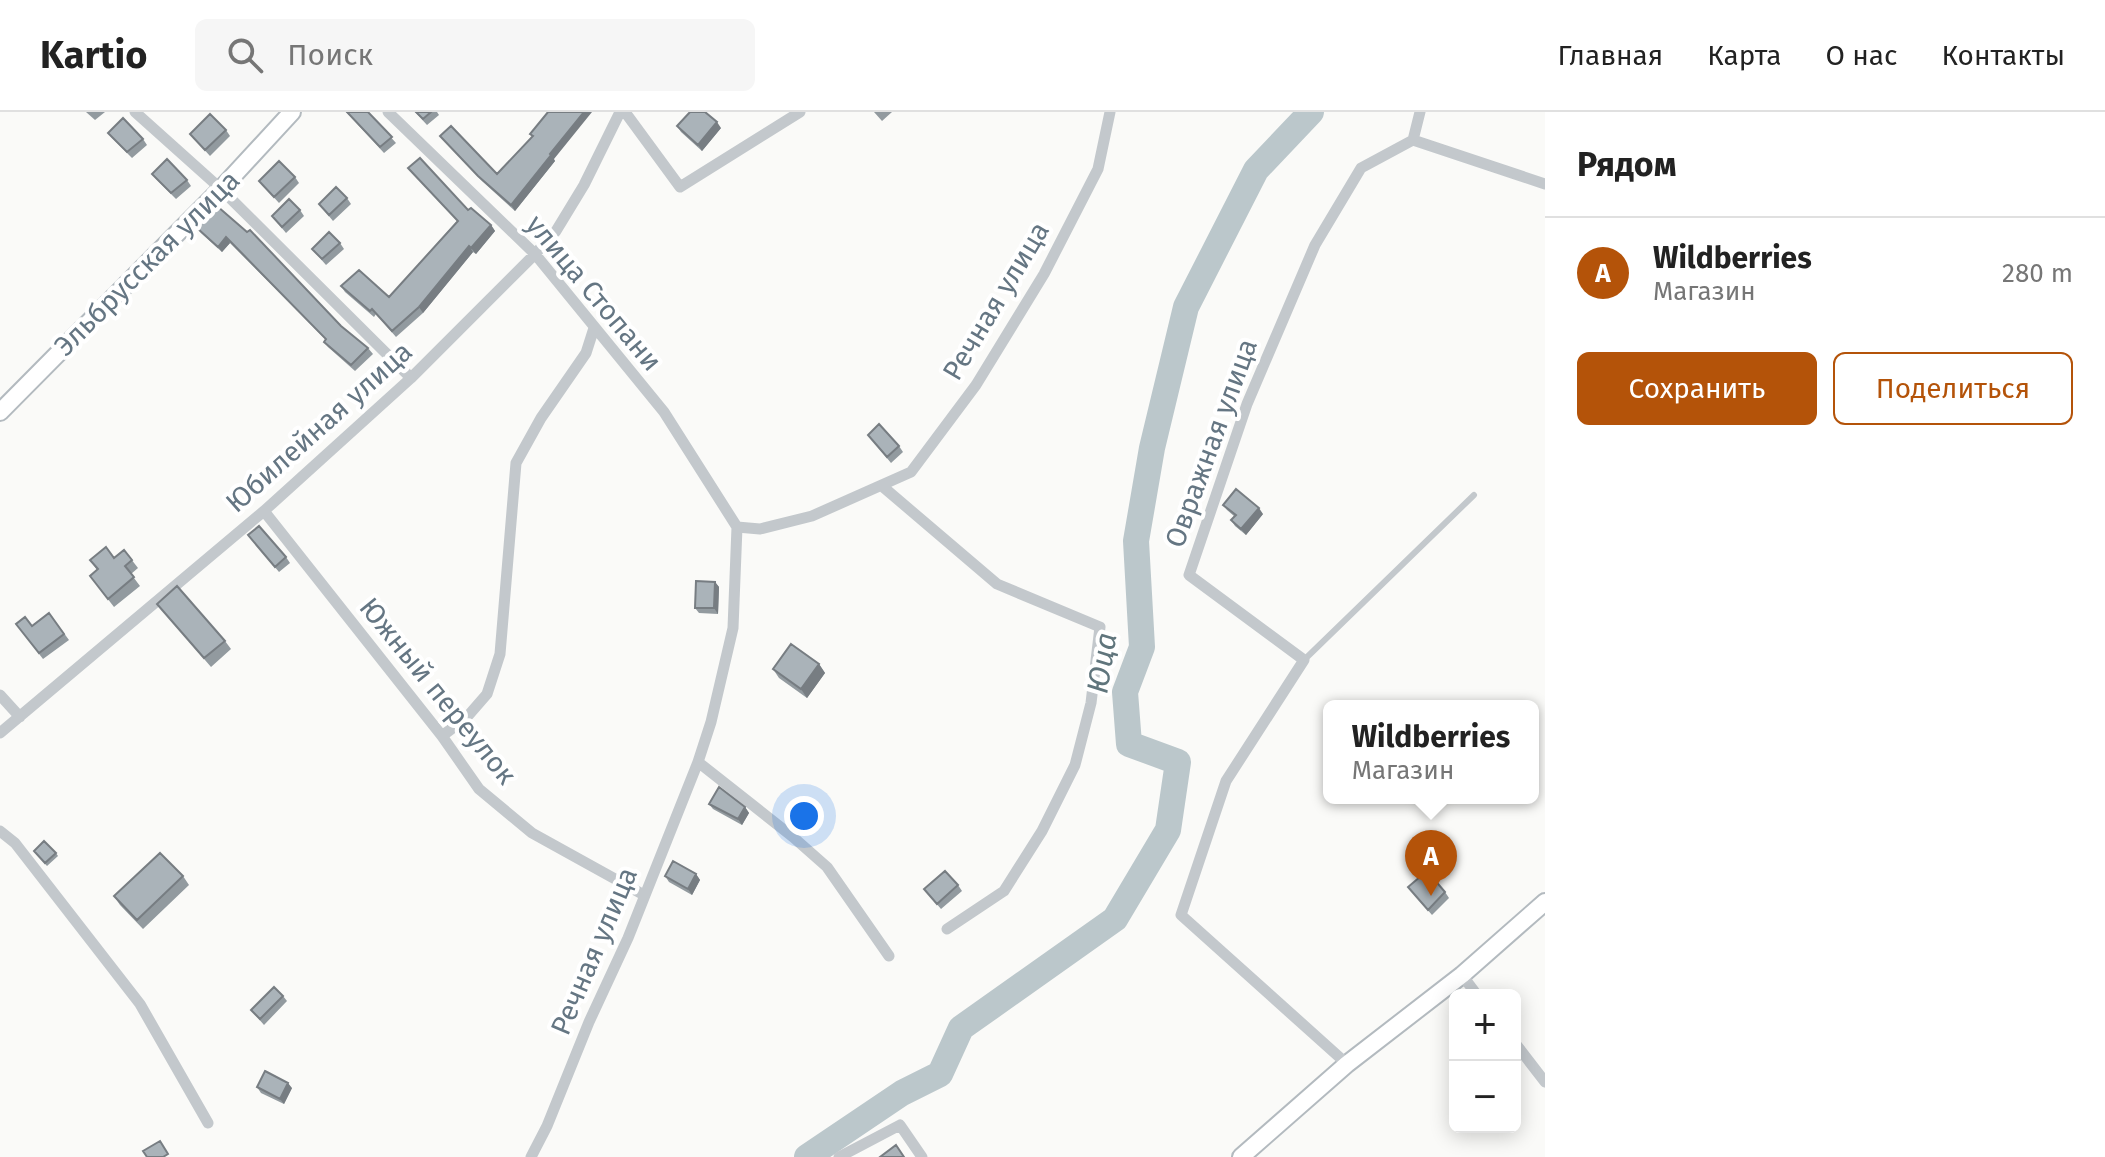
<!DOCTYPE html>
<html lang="ru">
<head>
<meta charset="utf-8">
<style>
  body { margin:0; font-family:"Fira Sans",sans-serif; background:#f6f6f6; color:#222 }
  .controls { position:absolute; right:24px; bottom:24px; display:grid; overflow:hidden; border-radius:12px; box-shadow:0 4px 20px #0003 }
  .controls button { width:72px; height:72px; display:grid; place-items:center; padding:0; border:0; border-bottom:2px solid #e0e0e0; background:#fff; color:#222; font:40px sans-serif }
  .you { position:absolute; left:804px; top:704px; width:28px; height:28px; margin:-20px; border:6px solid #fff; border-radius:50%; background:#1a73e8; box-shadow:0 0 0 12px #1a73e833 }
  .badge { display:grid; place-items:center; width:52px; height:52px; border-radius:50%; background:#b45309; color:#fff; font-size:26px; font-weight:700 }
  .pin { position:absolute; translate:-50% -66px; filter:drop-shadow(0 2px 4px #0008) }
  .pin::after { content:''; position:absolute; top:42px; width:28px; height:24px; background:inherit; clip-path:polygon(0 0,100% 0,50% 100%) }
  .popup { position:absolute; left:1323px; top:588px; width:216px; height:104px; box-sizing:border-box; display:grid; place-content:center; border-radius:12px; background:#fff; filter:drop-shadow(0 2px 6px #0005); font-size:26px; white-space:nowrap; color:#767676 }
  .popup b { font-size:30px; color:#222 }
  .popup::after { content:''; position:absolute; left:50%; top:100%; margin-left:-16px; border:16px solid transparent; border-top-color:#fff }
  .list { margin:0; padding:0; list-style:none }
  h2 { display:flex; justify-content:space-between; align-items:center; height:104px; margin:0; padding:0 32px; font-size:34px }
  h2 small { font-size:26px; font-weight:400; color:#767676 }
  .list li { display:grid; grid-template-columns:52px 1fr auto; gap:24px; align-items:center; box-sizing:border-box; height:112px; padding:0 32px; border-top:2px solid #e0e0e0 }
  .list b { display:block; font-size:30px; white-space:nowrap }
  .list p { margin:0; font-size:26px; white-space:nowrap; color:#767676 }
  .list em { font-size:26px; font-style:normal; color:#767676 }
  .actions { display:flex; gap:16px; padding:24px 32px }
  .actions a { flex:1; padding:18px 0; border:2px solid #b45309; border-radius:12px; text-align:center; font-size:28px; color:#b45309 }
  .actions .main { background:#b45309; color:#fff }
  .icon { flex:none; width:44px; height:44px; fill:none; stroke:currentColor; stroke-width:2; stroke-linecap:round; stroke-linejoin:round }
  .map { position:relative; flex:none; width:1545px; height:1045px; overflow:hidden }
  header { display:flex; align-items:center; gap:48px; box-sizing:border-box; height:112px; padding:0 40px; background:#fff; border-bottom:2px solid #e0e0e0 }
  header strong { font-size:38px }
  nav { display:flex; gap:44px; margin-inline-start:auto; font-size:28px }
  .search { width:560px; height:72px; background:#f6f6f6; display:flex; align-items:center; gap:20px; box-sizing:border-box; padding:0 28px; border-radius:12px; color:#767676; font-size:30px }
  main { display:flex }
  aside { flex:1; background:#fff }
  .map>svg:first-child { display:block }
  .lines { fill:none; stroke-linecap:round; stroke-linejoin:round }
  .river { stroke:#bbc7cb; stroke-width:26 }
  .secondary-casing { stroke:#b3babf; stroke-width:20 }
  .lane { stroke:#c3c8cc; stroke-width:6 }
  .street { stroke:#c3c8cc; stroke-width:11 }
  .secondary { stroke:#fff; stroke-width:16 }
  .wall { fill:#929a9f }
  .shaded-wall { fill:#777d82 }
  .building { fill:#aab3b9; stroke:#777d82; stroke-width:2 }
  .labels { text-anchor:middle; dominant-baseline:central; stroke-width:8; stroke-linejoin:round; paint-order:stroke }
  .street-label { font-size:28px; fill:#657683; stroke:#fff }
  .water-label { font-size:30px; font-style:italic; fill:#60757c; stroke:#fff }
</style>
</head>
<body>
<header>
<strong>Kartio</strong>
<div class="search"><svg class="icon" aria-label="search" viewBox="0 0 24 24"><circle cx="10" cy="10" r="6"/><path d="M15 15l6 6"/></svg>Поиск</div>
<nav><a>Главная</a><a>Карта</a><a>О нас</a><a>Контакты</a></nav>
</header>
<main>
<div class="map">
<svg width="1545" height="1045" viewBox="0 0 1545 1045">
  <rect width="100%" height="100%" fill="#fafaf8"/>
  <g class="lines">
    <path class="river" d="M807 1045 902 981 940 962 961 916 1115 807 1168 718 1178 650 1129 632 1125 580 1142 535 1136 429 1152 336 1186 195 1256 58 1311 0"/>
    <defs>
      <path id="secondary" d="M0 300 221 77 292 0
        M1241 1045 1347 952 1462 863 1545 790"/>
    </defs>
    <use href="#secondary" class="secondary-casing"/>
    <path class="lane" d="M1304 548 1474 383"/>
    <path class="street" d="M135 0 221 77 411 266
      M388 0 535 142 664 300 737 415
      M625 0 680 75 800 0
      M1413 28 1545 72
      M882 374 997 472 1100 515 1091 591 1075 653 1042 719 1004 779 947 817
      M264 399 442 624 479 677 532 721 644 783
      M0 583 20 605
      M0 621 264 399 411 266 535 142 556 119 584 73 620 0
      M442 624 467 605 487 582 500 542 516 351 541 306 586 241 594 216
      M698 650 793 725 827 755 889 844
      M0 719 15 731 140 892 208 1011
      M1462 863 1477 883
      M1515 931 1545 970
      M1347 952 1181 803 1226 669 1304 548 1189 463 1247 292 1315 133 1361 56 1413 28 1420 0
      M531 1045 547 1014 589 910 628 826 698 650 711 610 733 516 737 415 760 417 812 404 911 360 976 273 1044 162 1098 57 1110 0
      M839 1045 900 1013 922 1045"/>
    <use href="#secondary" class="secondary"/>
  </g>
  <path class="wall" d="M86 0H105L95 8Z
    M346 0H368L396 31 384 41Z
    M415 0H437L439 3 427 13Z
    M874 0H892L882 9Z
    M677 14 721 16 702 39 681 20Z
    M226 18 230 24 210 44 190 22Z
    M108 21 143 27 147 33 132 46 112 26Z
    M530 22 555 49 515 99 482 69 440 24 497 62 532 25Z
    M408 56 491 113 495 119 476 142 473 140 423 201 396 225 376 202 374 205 345 180 341 174 389 185 457 109Z
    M152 62 187 68 191 74 176 87 156 67Z
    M295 65 299 71 279 91 259 69Z
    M347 86 351 92 333 109 319 92Z
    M217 94 341 214 368 236 373 242 355 259 328 235 324 230 326 228 230 131 222 140 201 121 197 116Z
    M300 98 304 104 286 121 272 104Z
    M340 131 344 137 326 153 312 137Z
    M868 323 899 334 903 340 891 351Z
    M1223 393 1263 402 1246 423 1235 414 1231 408 1234 404 1227 398Z
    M248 423 286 445 290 451 279 460Z
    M124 438 138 456 131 462 140 474 114 495 90 464 97 458 90 448 114 446Z
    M715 470 719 475 718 502 699 501 695 496Z
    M157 492 225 529 231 537 211 555Z
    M49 501 69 528 43 547 16 512 32 514Z
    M819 552 825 561 807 586 779 566 773 557Z
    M709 692 745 695 749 701 742 713 713 697Z
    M56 741 58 744 47 754 36 742Z
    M696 762 700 768 692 783 669 770 665 764Z
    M183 764 189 773 143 817 120 793 114 784Z
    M958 773 962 779 941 797 924 777Z
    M1408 775 1445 780 1449 786 1432 803Z
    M283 884 287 889 264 913 251 898Z
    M257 975 292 976 284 992 261 981Z"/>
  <path class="shaded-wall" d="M584 0H592L554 47 555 49 515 99 511 93 550 42Z
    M717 10 721 16 702 39 698 33Z
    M491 113 495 119 476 142 471 136Z
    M226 125 230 131 222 140 218 135Z
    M469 134 473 140 423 201 419 195Z
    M1259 396 1263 402 1246 423 1241 417Z
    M715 470 719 475 718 502 714 496Z
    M819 552 825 561 807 586 801 577Z
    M745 695 749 701 742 713 738 707Z
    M696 762 700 768 692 783 688 777Z
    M288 971 292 976 284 992 280 987Z"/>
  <path class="building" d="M347 0H368L392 25 380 35Z
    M416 0H431L423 7Z
    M548 0H584L550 42 551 43 511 93 478 64 440 24 451 14 497 62 533 24 530 22Z
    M690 0H705L717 10 698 33 677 14Z
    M210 2 226 18 205 38 190 22Z
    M123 6 143 27 127 40 108 21Z
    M420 46 468 98 471 96 491 113 471 136 469 134 419 195 392 219 372 197 370 199 341 174 359 158 389 185 458 109 408 56Z
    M167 47 187 68 171 81 152 62Z
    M279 49 295 65 274 85 259 69Z
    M336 75 347 86 329 103 319 92Z
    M289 87 300 98 282 115 272 104Z
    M217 94 247 120 250 118 341 214 368 236 351 253 324 230 326 227 226 125 218 135 197 116Z
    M329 120 340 131 322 147 312 137Z
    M879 312 899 334 887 345 868 323Z
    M1236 377 1259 396 1241 417 1231 408 1236 403 1223 393Z
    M259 414 286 445 275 455 248 423Z
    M106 435 114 446 124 438 132 448 125 454 134 465 108 487 90 464 98 457 90 448Z
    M696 469 715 470 714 496H695Z
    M177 474 225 529 204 546 157 492Z
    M49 501 64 522 39 541 16 512 25 505 32 514Z
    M791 532 819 552 801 577 773 557Z
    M719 675 745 695 738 707 709 692Z
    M44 729 56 741 45 751 34 739Z
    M160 741 183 764 137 808 114 784Z
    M673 749 696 762 688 777 665 764Z
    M945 759 958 773 937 792 924 777Z
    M1427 759 1445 780 1428 798 1408 775Z
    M274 875 283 884 260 907 251 898Z
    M265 959 288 971 280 987 257 975Z
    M160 1029 168 1042 163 1045H147L143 1039Z
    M896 1033 904 1045H880Z"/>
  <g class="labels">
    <g class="street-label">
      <text transform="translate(147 151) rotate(-45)">Эльбрусская улица</text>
      <text transform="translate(594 181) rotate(50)">улица Стопани</text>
      <text transform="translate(996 189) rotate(-59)">Речная улица</text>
      <text transform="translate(319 315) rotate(-42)">Юбилейная улица</text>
      <text transform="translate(1211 331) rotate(-70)">Овражная улица</text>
      <text transform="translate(438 579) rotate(51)">Южный переулок</text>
      <text transform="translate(594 839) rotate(-67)">Речная улица</text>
    </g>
    <g class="water-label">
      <text transform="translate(1102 551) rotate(-81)">Юца</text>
    </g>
  </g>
</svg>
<div class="controls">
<button>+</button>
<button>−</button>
</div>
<div class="you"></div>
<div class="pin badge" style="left:1431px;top:784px">A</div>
<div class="popup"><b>Wildberries</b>Магазин</div>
</div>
<aside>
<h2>Рядом<small></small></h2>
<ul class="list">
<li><span class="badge">A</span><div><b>Wildberries</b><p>Магазин</p></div><em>280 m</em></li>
</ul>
<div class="actions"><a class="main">Сохранить</a><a>Поделиться</a></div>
</aside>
</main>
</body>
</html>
